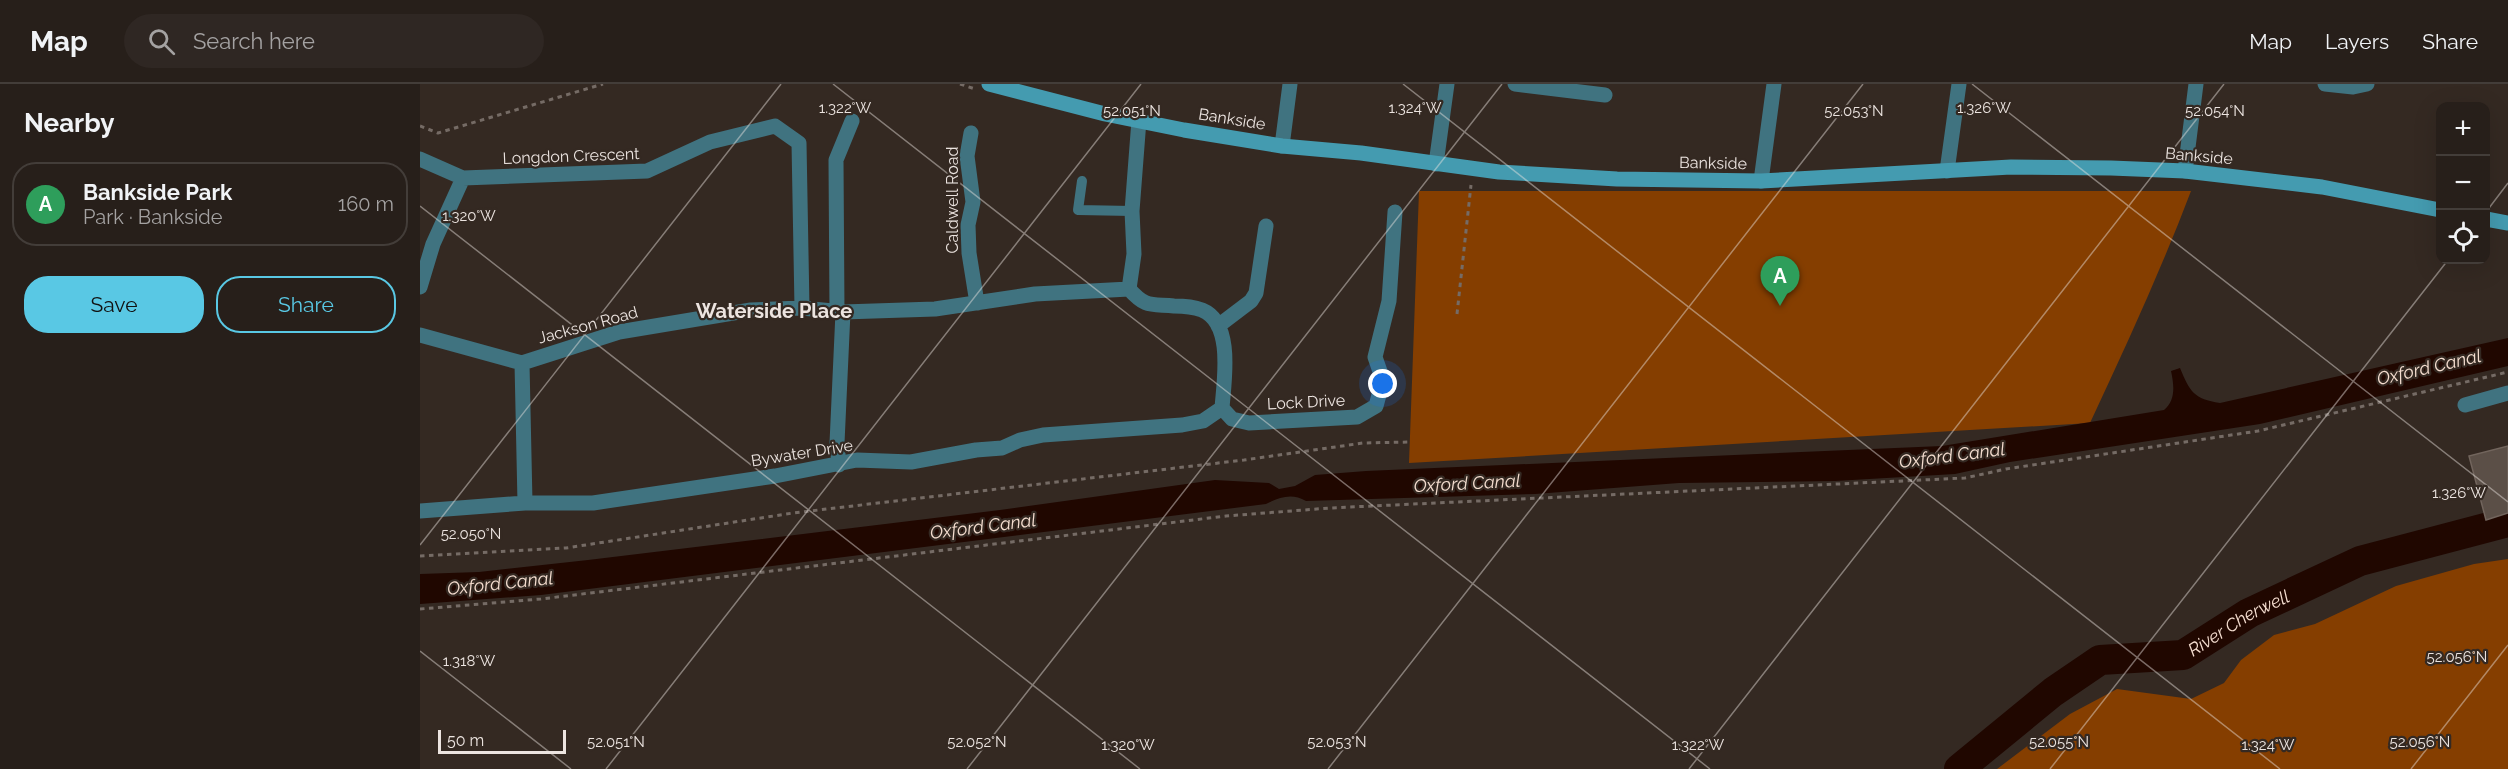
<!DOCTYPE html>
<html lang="en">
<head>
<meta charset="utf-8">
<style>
  body { margin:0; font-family:Raleway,sans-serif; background:#2f2723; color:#f1f3f6 }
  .controls { position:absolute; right:18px; top:18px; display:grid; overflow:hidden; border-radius:12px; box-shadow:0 6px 24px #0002 }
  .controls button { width:54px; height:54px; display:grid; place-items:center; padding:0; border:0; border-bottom:2px solid #433d39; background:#271f1a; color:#f1f3f6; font:30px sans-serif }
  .scale { position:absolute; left:18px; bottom:15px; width:128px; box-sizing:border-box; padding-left:6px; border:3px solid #ece4e0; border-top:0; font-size:16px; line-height:21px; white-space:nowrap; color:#ece4e0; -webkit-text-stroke:4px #342922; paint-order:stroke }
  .you { position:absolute; left:963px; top:300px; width:21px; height:21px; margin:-15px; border:4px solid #fff; border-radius:50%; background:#1a73e8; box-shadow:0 0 0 9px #1a73e833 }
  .badge { display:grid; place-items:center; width:39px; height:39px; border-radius:50%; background:#59c8e4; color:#fff; font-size:20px; font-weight:700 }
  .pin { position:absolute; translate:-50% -50px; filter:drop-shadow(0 2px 3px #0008) }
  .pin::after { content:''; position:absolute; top:32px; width:21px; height:18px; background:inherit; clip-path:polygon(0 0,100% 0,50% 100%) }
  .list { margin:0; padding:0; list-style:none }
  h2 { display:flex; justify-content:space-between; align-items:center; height:78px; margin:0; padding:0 24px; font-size:26px }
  h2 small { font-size:20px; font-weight:400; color:#a4a2a2 }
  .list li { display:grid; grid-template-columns:39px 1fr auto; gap:18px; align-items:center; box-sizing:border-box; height:84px; margin:0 12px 12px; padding:0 12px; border:2px solid #433d39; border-radius:24px }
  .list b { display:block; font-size:22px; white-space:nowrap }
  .list p { margin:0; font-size:20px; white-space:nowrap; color:#a4a2a2 }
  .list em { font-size:20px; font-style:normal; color:#a4a2a2 }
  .actions { display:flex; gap:12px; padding:18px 24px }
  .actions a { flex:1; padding:14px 0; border:2px solid #59c8e4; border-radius:24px; text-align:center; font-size:21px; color:#59c8e4 }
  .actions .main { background:#59c8e4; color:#111 }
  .icon { flex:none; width:33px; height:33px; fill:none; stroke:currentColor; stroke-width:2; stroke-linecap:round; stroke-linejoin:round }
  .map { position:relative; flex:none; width:2088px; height:685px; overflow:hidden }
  header { display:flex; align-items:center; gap:36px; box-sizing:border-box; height:84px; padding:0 30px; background:#271f1a; border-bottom:2px solid #433d39 }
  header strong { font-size:28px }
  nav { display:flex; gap:33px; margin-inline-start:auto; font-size:21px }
  .search { width:420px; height:54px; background:#2f2723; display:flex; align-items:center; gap:15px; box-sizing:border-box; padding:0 21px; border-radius:33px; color:#a4a2a2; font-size:22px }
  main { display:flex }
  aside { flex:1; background:#271f1a }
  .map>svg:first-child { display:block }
  .green { fill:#853e00 }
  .water { fill:#200700 }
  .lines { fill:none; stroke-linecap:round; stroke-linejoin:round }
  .river { stroke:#200700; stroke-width:30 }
  .building { fill:#5b4f47; stroke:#72655d; stroke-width:1.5 }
  .path { stroke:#756b65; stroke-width:3; stroke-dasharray:4.5 4.5; stroke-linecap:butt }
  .lane { stroke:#407380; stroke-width:10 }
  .street { stroke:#407380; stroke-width:15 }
  .secondary { stroke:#449bb0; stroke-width:15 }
  .ticks { fill:none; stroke:#ece4e0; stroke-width:1.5; stroke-opacity:0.45 }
  .labels { text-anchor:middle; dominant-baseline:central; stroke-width:4.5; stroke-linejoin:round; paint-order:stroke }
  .street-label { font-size:16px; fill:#ece4e0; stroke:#342922 }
  .water-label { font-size:18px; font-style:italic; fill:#f5ded0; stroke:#342922 }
  .quarter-label { font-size:20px; font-weight:bold; fill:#ece4e0; stroke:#342922 }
  .ticks-label { font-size:15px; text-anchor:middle; fill:#ece4e0; stroke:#342922; stroke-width:4.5; stroke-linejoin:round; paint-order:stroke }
</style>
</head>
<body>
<header>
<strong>Map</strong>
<div class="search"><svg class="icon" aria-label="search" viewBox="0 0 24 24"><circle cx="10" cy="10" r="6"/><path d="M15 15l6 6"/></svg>Search here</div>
<nav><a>Map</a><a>Layers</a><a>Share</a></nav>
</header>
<main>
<aside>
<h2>Nearby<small></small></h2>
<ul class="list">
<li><span class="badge" style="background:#2e9e5b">A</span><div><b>Bankside Park</b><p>Park · Bankside</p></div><em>160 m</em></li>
</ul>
<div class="actions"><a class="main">Save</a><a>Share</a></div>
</aside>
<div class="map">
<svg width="2088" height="685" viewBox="0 0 2088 685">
  <rect width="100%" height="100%" fill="#342922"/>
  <path class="green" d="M999 107H1771C1741 186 1706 262 1670 339L989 379Z
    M2088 475V685H1577L1650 630 1697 605 1771 615 1804 599 1821 576 1854 551 1895 540 1976 502 2054 480Z"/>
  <path class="water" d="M2088 254V282L1840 340 1590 378 1535 390 1415 397 1259 399 1115 410 886 417C872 409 860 413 846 420L121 511 0 520V490L59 488 168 476 580 426 795 396 849 399 859 405 875 402 895 391 946 387 1522 362 1744 326C1756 316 1754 301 1751 287L1760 284C1770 308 1774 315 1800 319Z"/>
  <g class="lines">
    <path class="river" id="s1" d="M1539 685 1633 608 1680 576 1763 571 1829 529 1940 477 2088 438"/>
  </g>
  <path class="building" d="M2088 362V429L2066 436 2049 372Z"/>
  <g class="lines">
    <path class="path" d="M540 0 555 5
      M0 42 18 49 183 0
      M1037 230 1051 101
      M0 472 146 464 373 429 824 376 943 359 989 358
      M0 525 121 515 806 432 910 424 1545 394 1586 385 1838 347 2088 288"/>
    <path class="lane" d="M662 97 658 126 712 127"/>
    <path class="street" d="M1095 0 1185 11
      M1905 0 1933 3 1947 0
      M719 36 712 127 714 170 709 205C726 224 730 220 754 222 762 222 774 223 782 226 814 239 804 297 802 324
      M551 49 547 72 553 118 548 141 549 169 557 219
      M862 62 870 0
      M0 75 43 94
      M1016 80 1027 0
      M1527 87 1539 0
      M1765 87 1776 0
      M1341 97 1354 0
      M0 203 13 160 43 94 227 87 290 58 355 42 379 59 382 224
      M417 228 416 76 432 37
      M798 242 831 217 836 209 846 142
      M0 251 102 279 199 248 331 226 382 224 423 228 515 225 615 210 709 205
      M102 279 105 419
      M2045 321 2088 309
      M802 324 812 335 829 339 937 333 956 322 963 296 955 273 969 217 975 128
      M419 381 417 359 423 228
      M0 427 105 419H173L355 392 437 376 491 378 556 366 582 364 600 356 623 351 762 341 783 337 802 324"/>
    <path class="secondary" d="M569 0 685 30 764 46 862 62 941 69 1079 88 1197 95 1341 97 1591 83 1691 84 1765 87 1902 103 2020 126
      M2066 135 2088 139"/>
  </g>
  <path class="ticks" d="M413 0 1290 685M983 0 1860 685M1552 0 2088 418M0 122 720 685M2066 128 2088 99M0 461 361 0M0 567 151 685M186 685 721 0M547 685 1082 0M908 685 1443 0M1269 685 1804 0M1630 685 2028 176M1991 685 2088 561"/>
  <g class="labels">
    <g class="street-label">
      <text transform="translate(812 35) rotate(9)">Bankside</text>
      <text transform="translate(151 72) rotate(-2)">Longdon Crescent</text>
      <text transform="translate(1779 72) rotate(5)">Bankside</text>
      <text transform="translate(1293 79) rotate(1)">Bankside</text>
      <text transform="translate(532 116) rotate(-90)">Caldwell Road</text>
      <text transform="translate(168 241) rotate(-15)">Jackson Road</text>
      <text transform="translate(886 318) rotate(-3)">Lock Drive</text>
      <text transform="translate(382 369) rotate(-9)">Bywater Drive</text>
    </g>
    <g class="water-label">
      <text transform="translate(2009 283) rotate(-13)">Oxford Canal</text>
      <text transform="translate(1532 371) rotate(-7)">Oxford Canal</text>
      <text transform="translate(1047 399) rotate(-3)">Oxford Canal</text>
      <text transform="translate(563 442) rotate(-7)">Oxford Canal</text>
      <text transform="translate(80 499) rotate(-6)">Oxford Canal</text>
      <text stroke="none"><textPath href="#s1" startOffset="326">River Cherwell</textPath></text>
    </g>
    <g class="quarter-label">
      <text x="354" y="227">Waterside Place</text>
    </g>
  </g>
  <g class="ticks-label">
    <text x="1564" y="29">1.326°W</text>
    <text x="425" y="29">1.322°W</text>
    <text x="995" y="29">1.324°W</text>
    <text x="712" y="32">52.051°N</text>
    <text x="1434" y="32">52.053°N</text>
    <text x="1795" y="32">52.054°N</text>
    <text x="49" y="137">1.320°W</text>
    <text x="2039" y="414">1.326°W</text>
    <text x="51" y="455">52.050°N</text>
    <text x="2037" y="578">52.056°N</text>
    <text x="49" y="582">1.318°W</text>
    <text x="196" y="663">52.051°N</text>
    <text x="557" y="663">52.052°N</text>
    <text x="917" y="663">52.053°N</text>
    <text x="1639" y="663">52.055°N</text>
    <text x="2000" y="663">52.056°N</text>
    <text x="708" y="666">1.320°W</text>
    <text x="1278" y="666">1.322°W</text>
    <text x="1848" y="666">1.324°W</text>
  </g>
</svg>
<div class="controls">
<button>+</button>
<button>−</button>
<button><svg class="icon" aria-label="locate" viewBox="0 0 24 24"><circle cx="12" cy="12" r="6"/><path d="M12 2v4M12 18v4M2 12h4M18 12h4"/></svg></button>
</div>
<div class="scale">50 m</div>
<div class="you"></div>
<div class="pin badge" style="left:1360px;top:222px;background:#2e9e5b">A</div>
</div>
</main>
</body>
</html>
